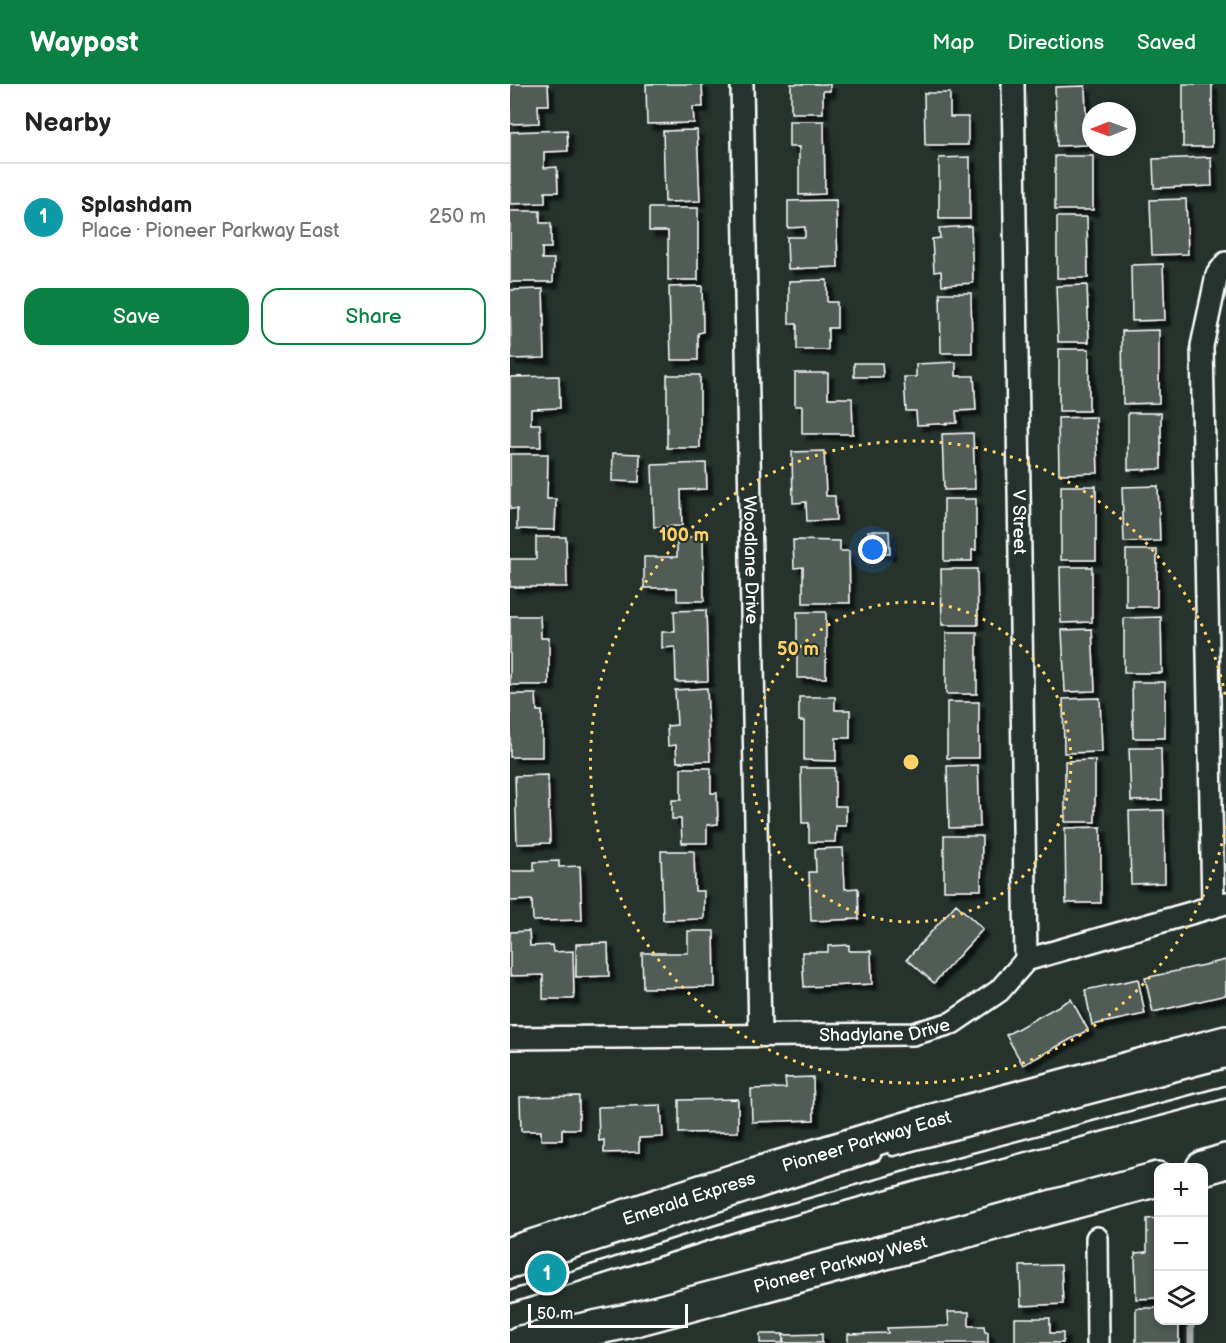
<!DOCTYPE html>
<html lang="en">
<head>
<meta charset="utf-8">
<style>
  body { margin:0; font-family:"Balsamiq Sans",sans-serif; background:#f6f6f6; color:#222 }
  .controls { position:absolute; right:18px; bottom:18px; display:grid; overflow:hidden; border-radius:12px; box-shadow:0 3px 9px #0003 }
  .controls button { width:54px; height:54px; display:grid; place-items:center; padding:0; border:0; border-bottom:2px solid #e0e0e0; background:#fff; color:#222; font:30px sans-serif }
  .compass { position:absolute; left:572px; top:18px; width:54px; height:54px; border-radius:50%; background:#fff; box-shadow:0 3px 9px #0003; rotate:269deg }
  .scale { position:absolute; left:18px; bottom:15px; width:160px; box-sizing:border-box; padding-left:6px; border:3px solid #fff; border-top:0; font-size:16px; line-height:21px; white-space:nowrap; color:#fff; -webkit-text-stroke:4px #26332d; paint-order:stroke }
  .you { position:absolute; left:363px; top:466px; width:21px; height:21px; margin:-15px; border:4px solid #fff; border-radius:50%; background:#1a73e8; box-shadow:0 0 0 9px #1a73e833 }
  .badge { display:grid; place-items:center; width:39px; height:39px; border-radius:50%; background:#0b8043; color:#fff; font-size:20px; font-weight:700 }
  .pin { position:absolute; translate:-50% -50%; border:3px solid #fff; box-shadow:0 2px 6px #0006 }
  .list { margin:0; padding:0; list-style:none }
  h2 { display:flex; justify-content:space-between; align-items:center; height:78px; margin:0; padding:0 24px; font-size:26px }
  h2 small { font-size:20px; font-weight:400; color:#767676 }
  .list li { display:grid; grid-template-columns:39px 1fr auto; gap:18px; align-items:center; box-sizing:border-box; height:108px; padding:0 24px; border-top:2px solid #e0e0e0 }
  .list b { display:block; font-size:22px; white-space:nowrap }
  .list p { margin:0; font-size:20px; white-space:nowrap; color:#767676 }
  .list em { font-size:20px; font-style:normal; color:#767676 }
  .actions { display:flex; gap:12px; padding:18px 24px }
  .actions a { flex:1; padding:14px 0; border:2px solid #0b8043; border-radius:18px; text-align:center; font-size:21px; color:#0b8043 }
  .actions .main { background:#0b8043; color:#fff }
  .icon { flex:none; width:33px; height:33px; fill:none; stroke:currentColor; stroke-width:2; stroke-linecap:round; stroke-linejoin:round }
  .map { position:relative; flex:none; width:716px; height:1259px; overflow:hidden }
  header { display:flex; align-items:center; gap:36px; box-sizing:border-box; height:84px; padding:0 30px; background:#0b8043; color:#fff }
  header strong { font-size:28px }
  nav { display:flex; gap:33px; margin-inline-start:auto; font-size:21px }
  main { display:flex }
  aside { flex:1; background:#fff }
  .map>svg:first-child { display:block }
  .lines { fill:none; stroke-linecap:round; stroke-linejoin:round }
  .stream { stroke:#a4a9a7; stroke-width:7 }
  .building { fill:#515c57; stroke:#fff; stroke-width:1.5; filter:url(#shadow) }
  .service-casing { stroke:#fff; stroke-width:15 }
  .minor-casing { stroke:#fff; stroke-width:26 }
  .primary-casing { stroke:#fff; stroke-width:38 }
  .service { stroke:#26332d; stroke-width:10 }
  .minor { stroke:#26332d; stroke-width:21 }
  .primary { stroke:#26332d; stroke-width:33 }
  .ring { fill:none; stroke:#ffd166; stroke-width:3; stroke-dasharray:3 6 }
  .labels { text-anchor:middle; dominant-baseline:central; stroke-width:4.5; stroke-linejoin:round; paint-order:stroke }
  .street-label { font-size:18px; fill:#fff; stroke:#26332d }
  .centre { fill:#ffd166; stroke:#26332d; stroke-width:3 }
  .ring-label { font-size:18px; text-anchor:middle; font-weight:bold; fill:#ffd166; stroke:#26332d; stroke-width:4.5; stroke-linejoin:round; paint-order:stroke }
</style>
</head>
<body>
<header>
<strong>Waypost</strong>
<nav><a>Map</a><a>Directions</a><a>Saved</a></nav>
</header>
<main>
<aside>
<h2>Nearby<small></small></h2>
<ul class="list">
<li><span class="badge" style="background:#0f9aa8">1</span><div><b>Splashdam</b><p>Place · Pioneer Parkway East</p></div><em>250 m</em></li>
</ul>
<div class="actions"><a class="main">Save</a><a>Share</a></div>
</aside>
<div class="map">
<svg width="716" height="1259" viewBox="0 0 716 1259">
  <defs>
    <filter id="shadow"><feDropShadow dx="5.5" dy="5.5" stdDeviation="1.5" flood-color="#0009"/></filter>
  </defs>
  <rect width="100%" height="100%" fill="#26332d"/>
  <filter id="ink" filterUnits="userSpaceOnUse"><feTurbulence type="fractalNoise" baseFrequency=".0167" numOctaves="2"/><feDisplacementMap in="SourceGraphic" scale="12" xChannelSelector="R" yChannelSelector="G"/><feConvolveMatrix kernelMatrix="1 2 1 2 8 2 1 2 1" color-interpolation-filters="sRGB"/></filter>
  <g filter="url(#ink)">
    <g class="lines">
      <path class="stream" d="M694 1110V1107
        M681 1236V1259"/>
    </g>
    <path class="building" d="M0 0H38L39 21H28L29 39 0 40Z
      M136 0H192L193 23H183L184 39 137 40Z
      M281 0H320V7H313V29H281Z
      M673 0H702V63H673Z
      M575 2 577 61 547 62 545 3Z
      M414 9H440V33H458V61H415Z
      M279 37H314L315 110 289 111V63H279Z
      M57 46 58 67 34 68V84L47 83 48 108H35V119L0 120V48Z
      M187 46 190 117 155 118 153 47Z
      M545 72H583V126H545Z
      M460 73V135H429V74Z
      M701 73 702 102 644 104 643 75Z
      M676 115 678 170 642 171 640 116Z
      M326 116 328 183 278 185 277 153H295V143L278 144V117Z
      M139 124H188V196H158V147H139Z
      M0 127H30V139H41V164H32V175H44L43 198H0Z
      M547 133H577L578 194H547Z
      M461 142 463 199 432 201 431 187 424 188 422 155 430 154 429 144Z
      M653 180 655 236 622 237 621 181Z
      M317 196V218H327V244H318V266H287V240H279V197Z
      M577 201 579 258H548L546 202Z
      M192 202 193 248 188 249V276H161L159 203Z
      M33 205 35 274 1 275 0 206Z
      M430 209H461L462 269H431Z
      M649 246V319L613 320 612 247Z
      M549 265H579V327H549Z
      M446 278V292H464L466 326 446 327 447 339 407 341 406 327H396L394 293H406V280Z
      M344 279H372L373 293H344Z
      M285 289H318V314H342L343 350H292V322H285Z
      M157 291H190V364H157Z
      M49 292 50 324 21 325V340H30L31 363H0V293Z
      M618 329H651V385L618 386Z
      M586 333 588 389 549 390 548 334Z
      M463 349 465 405 434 406 432 350Z
      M314 367 316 412H325L326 436 297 437 296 418 283 419 282 368Z
      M103 369 130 370 129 398 102 397Z
      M0 370H38L37 415H46L45 446 7 445V425H0Z
      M196 379 197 405 171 406 172 442 144 443 142 381Z
      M551 402H586V476H551Z
      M648 402 650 457 614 458 612 403Z
      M434 415H466V466H462V477H434Z
      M358 447H379L380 470H358Z
      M26 453H56L57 503H0V475H26Z
      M167 453H193L194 517H167V504H134V473H167Z
      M283 456 330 457V467H339L340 519H293V483L284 484Z
      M616 466H647V523H616Z
      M550 483H582V538L551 539Z
      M431 485H467L468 541H432Z
      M196 526 198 597 166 598 165 563 152 564V548H165L164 527Z
      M287 528H316V594H287Z
      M0 532H30L31 554H39V601H0Z
      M651 533 652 589H614V534Z
      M582 545 585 607 555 608 552 546Z
      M436 549H467V610H436Z
      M622 598H655V654H623Z
      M197 604 200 677 167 678 166 661 158 662 157 642 167 641 165 606Z
      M0 610H26L27 627H32V673H0Z
      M289 613H325V626H340V654H326V677L294 676V637H289Z
      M590 614 592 668 554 669 553 615Z
      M437 618H469V674H437Z
      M619 664H651L652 716 621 717Z
      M585 676V738H555V677Z
      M468 681 470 743 439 744 437 682Z
      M171 684H201V709H207L208 740 197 741V759H172L171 735H162V716H171Z
      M291 684H325V722H336V742H326L325 758H299V739H292Z
      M38 691 40 759 7 760 5 692Z
      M654 726 655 799 621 800 619 727Z
      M591 743V819H556L555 744Z
      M434 752H472L471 806H434Z
      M333 764 335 805 348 804 349 835 301 837 299 788H306L305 765Z
      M151 767H184L185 807H194V835L153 836Z
      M49 777V783L70 782 72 836 23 837 22 816 0 817V787H24V778Z
      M446 820 473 845 424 899 397 875Z
      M19 847 20 862 42 861 43 868 63 867 64 915H33V891L0 892V848Z
      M178 847H204L205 903 133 904 132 869H178Z
      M98 859 99 892 66 893V860Z
      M339 861V867H361L362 900 294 903 292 868H318V862Z
      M716 876V911L643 928 635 894Z
      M628 895 635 930 582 941 575 906Z
      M561 915 578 946 513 981 496 951Z
      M303 993 304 1036 242 1038 241 1005 276 1004 275 994Z
      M69 1012V1045H52V1056H31V1047H11L10 1013Z
      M228 1015V1048L169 1049V1016Z
      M151 1021 153 1053 129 1054V1068L94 1069V1056L89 1057 88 1023Z
      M648 1134V1214L626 1215 625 1169 637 1168V1135Z
      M551 1181 553 1220 511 1222 510 1182Z
      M626 1224H648V1236H669V1259H626Z
      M438 1228H459V1242H474L475 1248H478V1259H338V1250L378 1249 377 1244 439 1242Z
      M505 1234H540V1249H553V1259H505Z
      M250 1250H273V1259H250Z
      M312 1250V1259H274L273 1251Z"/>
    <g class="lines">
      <defs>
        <path id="service" d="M383 1066 716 978
          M0 1189 365 1071
          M0 1213 230 1140 404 1091 716 1008"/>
        <g id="minor">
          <path id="s1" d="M232 0 250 951"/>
          <path id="s2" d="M503 0 516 876"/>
          <path d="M703 823 692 262 707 191 716 179"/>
          <path id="s3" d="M0 954 403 950 442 939 489 907 516 876 716 819"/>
          <path d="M587 1154 588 1259"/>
        </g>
        <g id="primary">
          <path d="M693 1084 716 1077"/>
          <path id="s4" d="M0 1170 234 1094 423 1037 716 959"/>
          <path id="s5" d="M10 1259 118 1237 648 1095"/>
        </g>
      </defs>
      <use href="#service" class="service-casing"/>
      <use href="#minor" class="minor-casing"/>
      <use href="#primary" class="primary-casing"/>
      <use href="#service" class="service"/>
      <use href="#minor" class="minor"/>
      <use href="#primary" class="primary"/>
    </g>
  </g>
  <g class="ring">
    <circle cx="401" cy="678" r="160"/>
    <path d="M716 742A321 321 0 1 1 716 614"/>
  </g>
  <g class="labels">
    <g class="street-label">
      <text stroke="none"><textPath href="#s2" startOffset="438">V Street</textPath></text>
      <text stroke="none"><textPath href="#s1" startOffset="476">Woodlane Drive</textPath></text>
      <text stroke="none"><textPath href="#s3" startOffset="375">Shadylane Drive</textPath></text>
      <text stroke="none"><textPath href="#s4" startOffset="374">Pioneer Parkway East</textPath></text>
      <text transform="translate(179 1115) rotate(-18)">Emerald Express</text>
      <text stroke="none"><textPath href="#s5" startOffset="330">Pioneer Parkway West</textPath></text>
    </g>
  </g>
  <circle cx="401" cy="678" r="9" class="centre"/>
  <g class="ring-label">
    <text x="174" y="457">100 m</text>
    <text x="288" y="571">50 m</text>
  </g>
</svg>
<div class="controls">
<button>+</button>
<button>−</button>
<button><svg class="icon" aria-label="layers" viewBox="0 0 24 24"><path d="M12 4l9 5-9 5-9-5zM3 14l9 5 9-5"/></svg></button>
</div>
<svg class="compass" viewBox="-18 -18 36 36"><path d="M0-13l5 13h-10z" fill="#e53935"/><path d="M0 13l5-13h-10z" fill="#767676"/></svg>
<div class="scale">50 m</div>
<div class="you"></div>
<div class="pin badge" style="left:37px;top:1189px;background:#0f9aa8">1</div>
</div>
</main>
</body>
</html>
